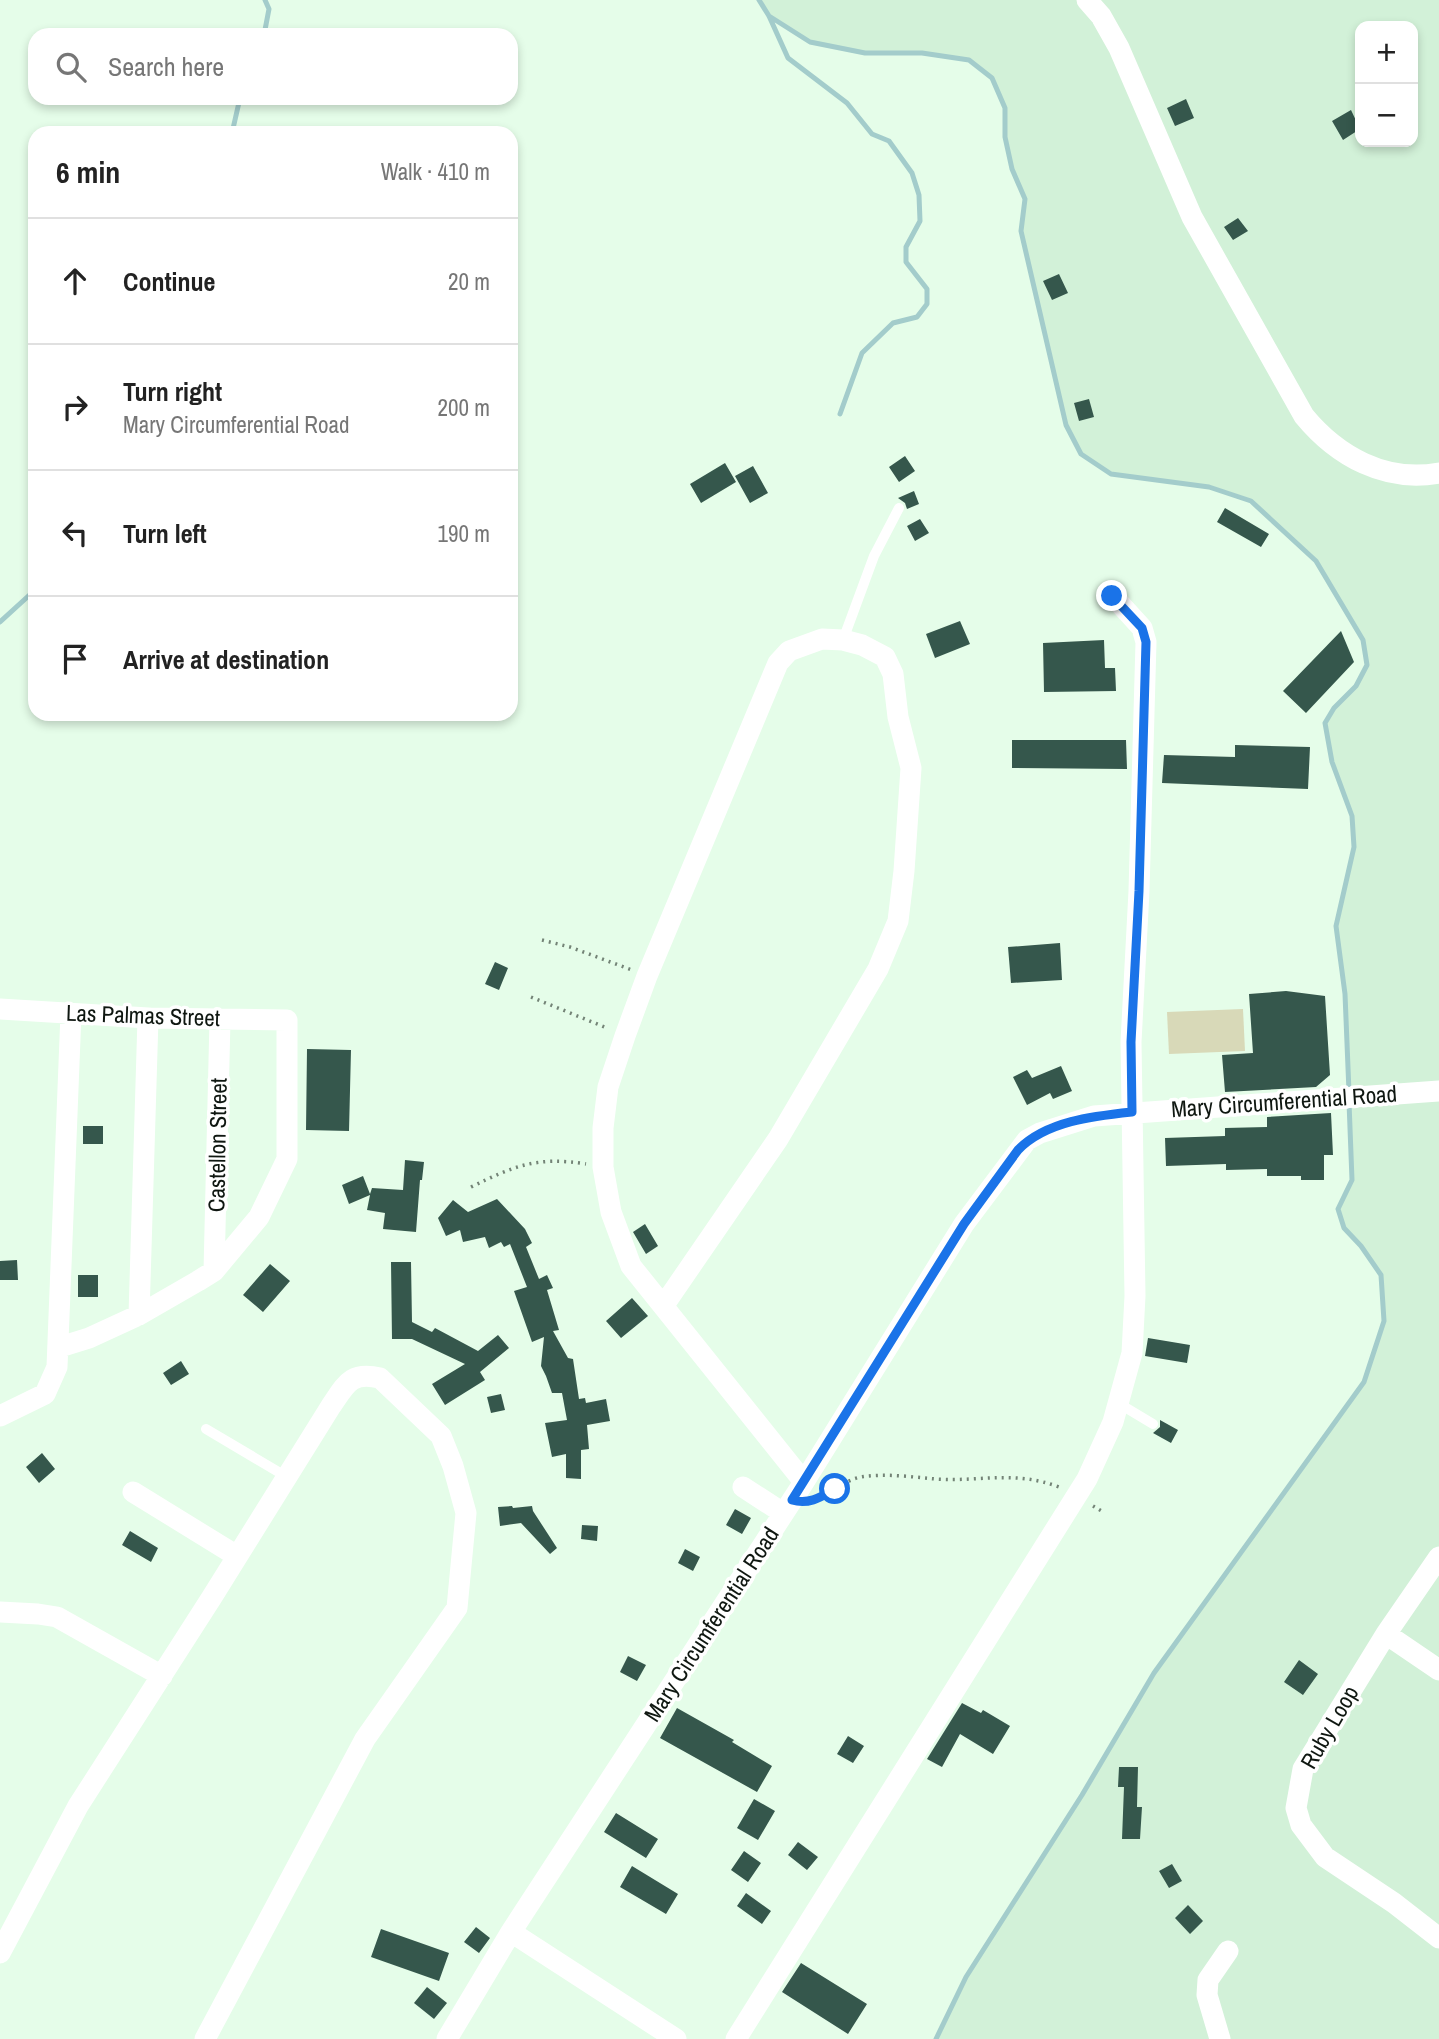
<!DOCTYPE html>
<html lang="en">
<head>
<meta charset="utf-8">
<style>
  body { margin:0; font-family:"Archivo Narrow",sans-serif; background:#f2f2f2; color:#222 }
  .controls { position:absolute; right:21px; top:21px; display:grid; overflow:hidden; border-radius:14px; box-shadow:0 4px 10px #0003 }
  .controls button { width:63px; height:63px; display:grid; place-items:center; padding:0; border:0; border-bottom:2px solid #e0e0e0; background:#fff; color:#222; font:35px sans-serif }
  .stop { position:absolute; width:21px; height:21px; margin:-16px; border:5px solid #1a73e8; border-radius:50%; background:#fff }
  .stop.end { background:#1a73e8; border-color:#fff; box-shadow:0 2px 7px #0008 }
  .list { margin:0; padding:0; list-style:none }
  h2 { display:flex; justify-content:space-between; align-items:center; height:91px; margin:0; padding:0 28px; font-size:30px }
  h2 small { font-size:23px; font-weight:400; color:#767676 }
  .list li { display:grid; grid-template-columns:46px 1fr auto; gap:21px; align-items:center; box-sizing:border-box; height:126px; padding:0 28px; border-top:2px solid #e0e0e0 }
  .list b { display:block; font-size:26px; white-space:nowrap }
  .list p { margin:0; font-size:23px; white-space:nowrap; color:#767676 }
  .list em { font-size:23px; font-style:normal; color:#767676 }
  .icon { flex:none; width:38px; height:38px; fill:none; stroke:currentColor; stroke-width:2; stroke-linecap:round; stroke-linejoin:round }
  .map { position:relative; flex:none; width:1439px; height:2039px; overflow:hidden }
  .search { position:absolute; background:#fff; box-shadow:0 4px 10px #0003; left:28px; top:28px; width:490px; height:77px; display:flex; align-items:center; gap:18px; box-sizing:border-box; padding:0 24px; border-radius:21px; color:#767676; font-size:26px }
  .panel { position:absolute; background:#fff; box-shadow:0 4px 10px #0003; left:28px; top:126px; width:490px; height:595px; border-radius:21px }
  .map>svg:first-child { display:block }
  .built { fill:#d2f1d8; fill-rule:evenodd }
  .green { fill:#d8d9b8 }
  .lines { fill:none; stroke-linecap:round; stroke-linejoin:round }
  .stream { stroke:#a3cccb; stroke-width:5 }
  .building { fill:#35574c }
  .path { stroke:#738376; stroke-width:3.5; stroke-dasharray:2 5; stroke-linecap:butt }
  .lane { stroke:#fff; stroke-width:10 }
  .street { stroke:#fff; stroke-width:21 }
  .route { stroke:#1a73e8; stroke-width:9 }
  .labels { text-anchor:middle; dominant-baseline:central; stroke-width:7; stroke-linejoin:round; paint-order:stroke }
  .street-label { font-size:23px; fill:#0f1711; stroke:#fff }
</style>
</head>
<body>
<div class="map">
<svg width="1439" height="2039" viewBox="0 0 1439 2039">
  <rect width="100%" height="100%" fill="#e5fde9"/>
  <path class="built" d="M759 0H1439V2039H936L966 1977 1082 1795 1154 1673 1364 1382 1384 1321 1381 1275 1361 1246 1344 1228 1338 1209 1352 1180 1345 994 1336 926 1354 847 1352 816 1332 762 1325 723 1334 708 1356 686 1367 665 1363 640 1316 561 1251 501 1209 487 1111 474 1081 454 1066 425 1021 231 1025 199 1012 169 1005 137V108L992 78 969 60 922 53H865L810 42 769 16ZM1360 26H1413V142H1360Z"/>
  <path class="green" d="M1243 1009 1245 1051 1169 1054 1167 1012Z"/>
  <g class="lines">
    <path class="stream" d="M759 0 769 16 788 58 847 103 872 134 889 141 912 173 919 195 920 221 906 247V262L927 289V304L917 317 893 323 862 353 840 414
      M769 16 810 42 865 53H922L969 60 992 78 1005 108V137L1012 169 1025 199 1021 231 1066 425 1081 454 1111 474 1209 487 1251 501 1316 561 1363 640 1367 665 1356 686 1334 708 1325 723 1332 762 1352 816 1354 847 1336 926 1345 994 1349 1092
      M264 35 269 9 265 0
      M232 133 240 98
      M0 622 35 590
      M936 2039 966 1977 1082 1795 1154 1673 1364 1382 1384 1321 1381 1275 1361 1246 1344 1228 1338 1209 1352 1180 1349 1102"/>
  </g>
  <path class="building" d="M1186 99 1194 118 1175 126 1167 108Z
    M1351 110 1360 129 1343 140 1332 121Z
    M1238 218 1248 231 1233 240 1224 227Z
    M1059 274 1068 293 1052 300 1043 281Z
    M1089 399 1094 417 1079 421 1074 403Z
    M905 456 915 471 899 482 889 467Z
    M725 463 736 482 701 503 690 484Z
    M753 466 768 493 750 503 735 476Z
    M914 491 919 504 907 509 905 503 898 498Z
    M1225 508 1269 534 1261 547 1217 522Z
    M920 519 929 533 915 541 907 526Z
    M960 621 970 644 935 658 926 634Z
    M1341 631 1354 662 1306 713 1283 691Z
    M1104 640 1105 668H1115L1116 691 1044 692 1043 643Z
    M1012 740H1126L1127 769 1012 768Z
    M1235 745 1310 747 1308 789 1162 783 1164 755 1235 757Z
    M1060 943 1062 980 1011 983 1008 947Z
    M495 962 508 968 499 990 485 984Z
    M1286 991 1325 996 1330 1075 1316 1087 1225 1092 1222 1055 1253 1053 1249 994Z
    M307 1049 351 1050 349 1131 306 1130Z
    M1061 1066 1072 1091 1053 1099 1050 1093 1027 1105 1013 1077 1027 1070 1032 1078Z
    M1331 1113 1333 1155H1324V1180H1301V1176H1267V1169L1226 1170V1164L1166 1166 1165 1138 1225 1136V1128L1267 1127V1117Z
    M83 1126H103V1144H83Z
    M405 1160 424 1162 422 1180H420L416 1232 383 1229 385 1213 367 1210 370 1195 349 1204 342 1185 363 1176 370 1194 372 1188 403 1190Z
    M497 1199 525 1229 532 1243 526 1247 539 1279 547 1275 553 1288 547 1290 559 1330 553 1331 568 1358 573 1359 579 1399 585 1398 586 1403 606 1399 610 1421 587 1425 589 1449 581 1450V1479L566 1478V1454L552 1457 545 1423 567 1420 562 1393H552L546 1376 541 1366 544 1337 532 1342 514 1291 527 1287 510 1244 504 1247 501 1242 489 1248 485 1237 463 1242 460 1230 446 1236 438 1218 453 1200 468 1212Z
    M645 1224 658 1246 646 1254 633 1232Z
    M17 1260 18 1280H0V1261Z
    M391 1262H411L412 1322 432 1332 435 1328 478 1351 498 1335 509 1348 480 1372 485 1380 445 1405 432 1384 465 1364 412 1339H392Z
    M270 1264 290 1281 263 1312 243 1295Z
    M78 1275H98V1297H78Z
    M632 1298 648 1316 621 1338 606 1321Z
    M1148 1338 1190 1345 1187 1363 1145 1356Z
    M181 1361 189 1374 171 1385 163 1373Z
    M501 1394 505 1410 491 1413 487 1397Z
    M1160 1420 1178 1430 1171 1443 1153 1433 1160 1427Z
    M42 1453 55 1469 39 1483 26 1467Z
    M512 1506 513 1508 532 1506 533 1511 557 1548 550 1554 521 1523 500 1526 498 1507Z
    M735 1509 751 1518 742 1534 726 1525Z
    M582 1525 598 1526 597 1541 581 1539Z
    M130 1531 158 1548 151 1562 122 1545Z
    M685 1549 700 1557 693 1571 678 1563Z
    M628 1656 646 1665 637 1681 620 1672Z
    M1299 1660 1318 1674 1303 1695 1284 1682Z
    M962 1703 981 1713 983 1710 1010 1726 993 1754 960 1734 942 1767 927 1759Z
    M677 1708 734 1740 732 1742 772 1766 757 1792 660 1738Z
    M848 1736 864 1746 853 1763 837 1754Z
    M1119 1767H1138L1137 1807H1142L1140 1839H1122L1124 1787H1118Z
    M754 1799 775 1811 758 1840 737 1828Z
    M616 1813 658 1839 646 1858 604 1832Z
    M798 1842 818 1857 807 1870 788 1855Z
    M744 1851 761 1863 748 1882 731 1870Z
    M1172 1864 1182 1881 1169 1888 1159 1871Z
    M632 1866 678 1894 666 1914 620 1887Z
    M746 1893 771 1911 762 1924 737 1906Z
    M1188 1905 1203 1921 1190 1934 1175 1918Z
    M476 1927 490 1938 479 1953 464 1942Z
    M381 1929 449 1953 439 1981 371 1957Z
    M801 1963 867 2004 848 2034 782 1992Z
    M427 1987 447 2003 434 2019 414 2003Z"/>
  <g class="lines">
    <path class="path" d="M542 940 570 947 632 970
      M531 997 607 1028
      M471 1187C514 1166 537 1156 586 1164
      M818 1498C832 1492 845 1480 861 1477 885 1473 912 1477 936 1479 981 1482 1014 1470 1059 1487
      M1093 1506 1105 1513"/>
    <path class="lane" d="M843 640 874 556 899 508
      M1118 1403 1153 1424
      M206 1429 287 1477"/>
    <path class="street" d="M1087 0 1101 16 1119 48 1192 217 1304 416C1337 456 1385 483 1439 473
      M0 1009 148 1018 287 1020V1159L259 1217 214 1271 198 1281 139 1315 89 1338 60 1347
      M214 1271 220 1019
      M664 1305 778 1139 878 969 898 921 904 871 911 768 898 717 893 674 885 657 862 645 843 640 822 639 789 651 778 663 647 976 625 1036 608 1087 603 1128V1167L611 1212 631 1266 804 1482
      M139 1315 148 1018
      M0 1416 45 1394 57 1367 71 1013
      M743 1487 783 1513
      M133 1492 237 1556
      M1439 1557 1386 1634 1303 1769 1296 1808 1301 1825 1325 1857 1394 1903 1439 1938
      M0 1612 38 1614 57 1617 162 1676
      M1386 1634 1439 1670
      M511 1932 676 2039
      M0 1953 78 1806 212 1597 331 1406C346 1384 351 1371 380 1378L441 1436 453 1466 466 1513 457 1608 365 1739 205 2039
      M447 2039 511 1932 804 1482 964 1224 1027 1140 1040 1133 1094 1116 1439 1091
      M736 2039 1087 1479 1113 1422 1132 1353 1135 1296 1131 1042 1139 891 1146 642 1142 628 1112 595
      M1220 2039 1207 1995 1208 1980 1228 1951"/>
  </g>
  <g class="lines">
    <path class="route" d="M835 1489C821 1497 809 1505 792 1500L964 1224 1018 1150C1046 1121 1094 1116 1132 1112L1131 1042 1139 891 1146 642 1142 628 1112 596"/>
  </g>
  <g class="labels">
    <g class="street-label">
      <text transform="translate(143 1015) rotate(2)">Las Palmas Street</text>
      <text transform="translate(1284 1101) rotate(-4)">Mary Circumferential Road</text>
      <text transform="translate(217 1145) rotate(-89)">Castellon Street</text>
      <text transform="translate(711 1624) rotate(-57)">Mary Circumferential Road</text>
      <text transform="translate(1329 1727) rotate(-60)">Ruby Loop</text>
    </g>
  </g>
</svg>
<div class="controls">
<button>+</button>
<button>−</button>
</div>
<div class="stop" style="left:835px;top:1489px"></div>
<div class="stop end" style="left:1112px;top:596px"></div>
<div class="search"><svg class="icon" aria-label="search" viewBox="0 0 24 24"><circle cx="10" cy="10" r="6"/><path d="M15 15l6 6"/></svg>Search here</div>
<section class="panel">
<h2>6 min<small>Walk · 410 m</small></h2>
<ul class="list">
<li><svg class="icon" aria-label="ahead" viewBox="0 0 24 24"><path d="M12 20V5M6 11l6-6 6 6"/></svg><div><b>Continue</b></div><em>20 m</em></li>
<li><svg class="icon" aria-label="right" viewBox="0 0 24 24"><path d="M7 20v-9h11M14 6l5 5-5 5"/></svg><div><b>Turn right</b><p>Mary Circumferential Road</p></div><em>200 m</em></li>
<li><svg class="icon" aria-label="left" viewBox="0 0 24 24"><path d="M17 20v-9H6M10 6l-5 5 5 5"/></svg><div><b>Turn left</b></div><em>190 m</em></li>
<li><svg class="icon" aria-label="arrive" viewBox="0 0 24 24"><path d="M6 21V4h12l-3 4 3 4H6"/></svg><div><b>Arrive at destination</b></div></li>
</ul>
</section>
</div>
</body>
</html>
